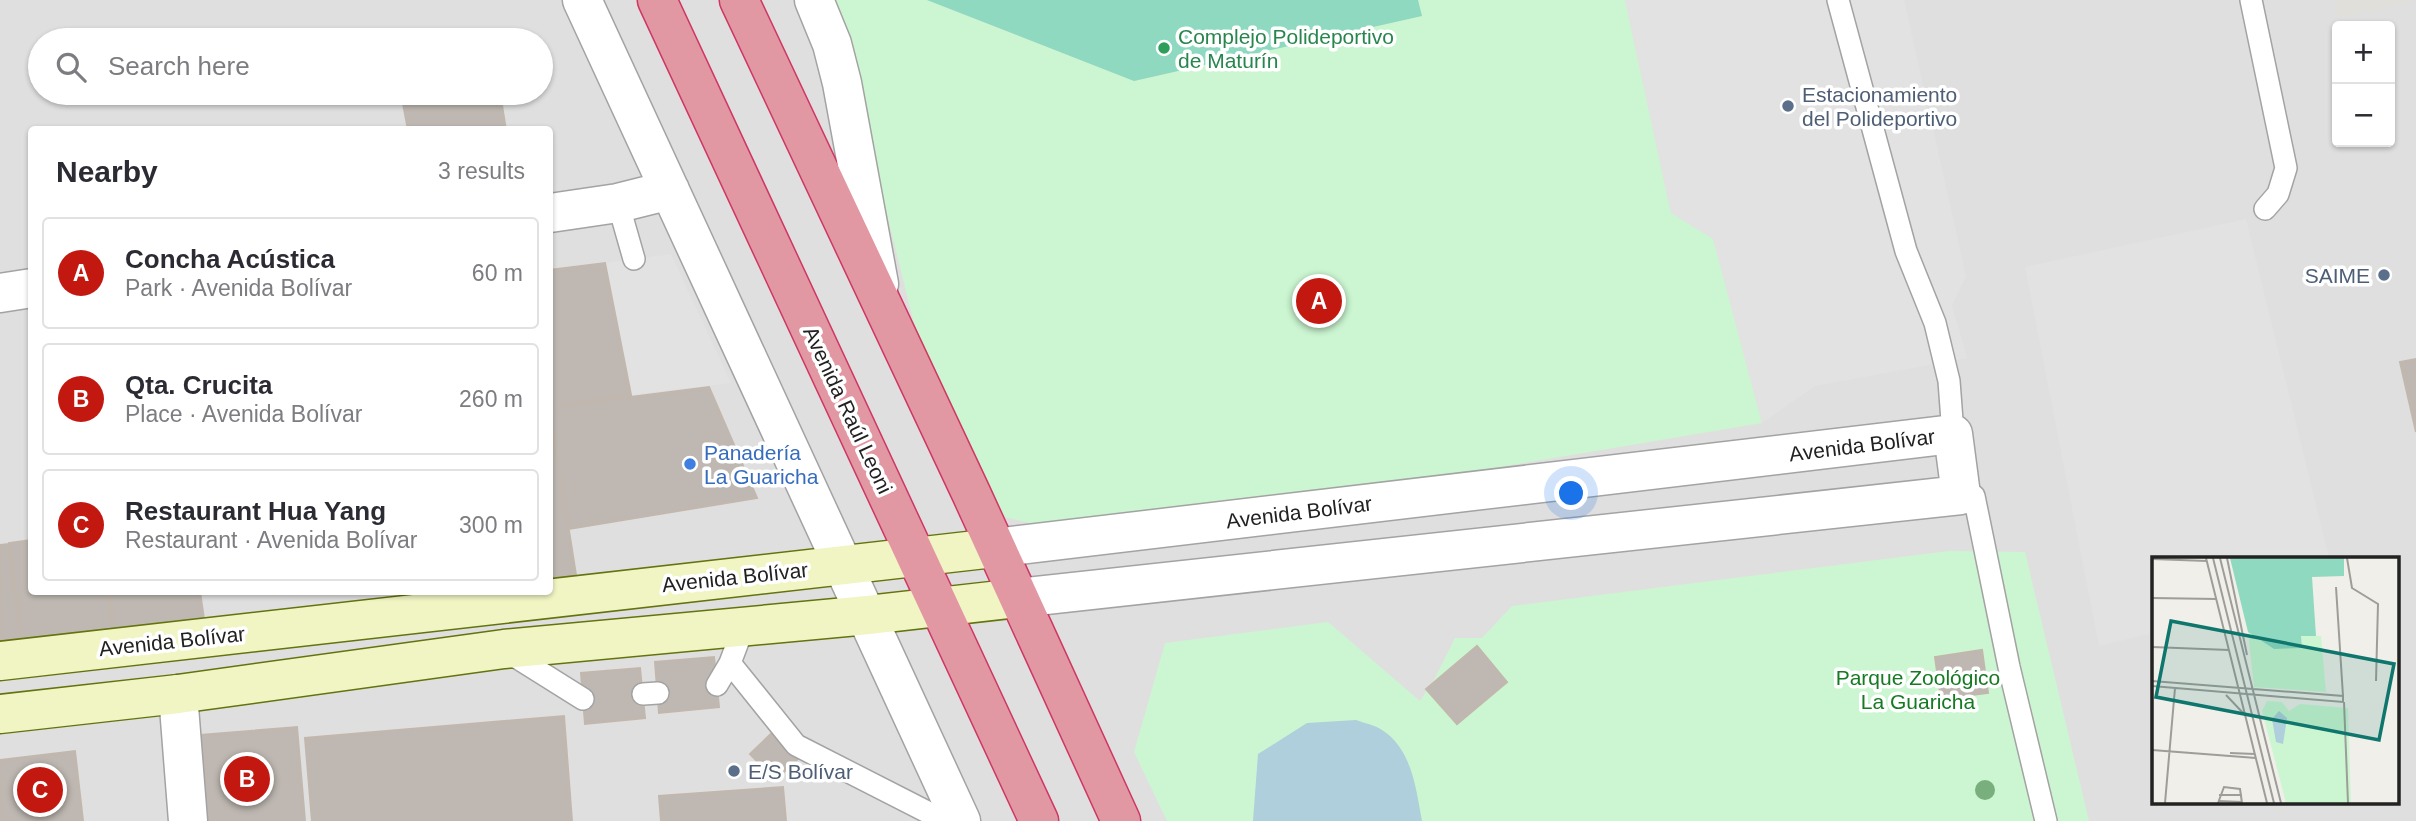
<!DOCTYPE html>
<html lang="en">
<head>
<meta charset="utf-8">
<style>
  body { margin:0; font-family:Arial,sans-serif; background:#f2f2f3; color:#2b2b33 }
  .controls { position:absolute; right:21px; top:21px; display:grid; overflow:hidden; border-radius:7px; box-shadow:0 2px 5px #0004 }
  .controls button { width:63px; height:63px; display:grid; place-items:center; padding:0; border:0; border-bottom:2px solid #e1e1e2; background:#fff; color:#2b2b33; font:35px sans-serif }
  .you { position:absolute; left:1572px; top:494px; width:24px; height:24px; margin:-18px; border:5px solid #fff; border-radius:50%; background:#1a73e8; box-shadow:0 0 0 10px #1a73e833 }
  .badge { display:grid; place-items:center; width:46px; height:46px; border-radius:50%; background:#c31810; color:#fff; font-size:23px; font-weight:700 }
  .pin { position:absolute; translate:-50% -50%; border:4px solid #fff; box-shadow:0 2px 7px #0006 }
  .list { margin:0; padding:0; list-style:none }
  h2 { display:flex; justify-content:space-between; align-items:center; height:91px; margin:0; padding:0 28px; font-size:30px }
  h2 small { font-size:23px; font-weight:400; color:#7c7c81 }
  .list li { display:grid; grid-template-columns:46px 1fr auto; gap:21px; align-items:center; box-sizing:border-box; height:112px; margin:0 14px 14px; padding:0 14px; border:2px solid #e1e1e2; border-radius:7px }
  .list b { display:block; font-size:26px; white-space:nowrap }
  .list p { margin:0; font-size:23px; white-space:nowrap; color:#7c7c81 }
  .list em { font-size:23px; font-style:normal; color:#7c7c81 }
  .icon { flex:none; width:38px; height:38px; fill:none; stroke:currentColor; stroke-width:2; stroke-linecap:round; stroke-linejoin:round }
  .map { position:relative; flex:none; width:2416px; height:821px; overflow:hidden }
  .search { position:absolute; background:#fff; box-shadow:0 2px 5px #0004; left:28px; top:28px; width:525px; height:77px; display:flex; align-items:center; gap:18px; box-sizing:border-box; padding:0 24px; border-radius:38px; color:#7c7c81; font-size:26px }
  .panel { position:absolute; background:#fff; box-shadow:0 2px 5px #0004; left:28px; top:126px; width:525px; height:469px; border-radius:7px }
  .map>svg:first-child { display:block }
  .residential { fill:#e0dfdf; fill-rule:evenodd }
  .airport { fill:#e0dfda }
  .park { fill:#cbf6d1 }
  .pitch { fill:#8ed9c0 }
  .parking { fill:#e2e2e2 }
  .water { fill:#aecfdb }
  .building { fill:#bfb8b2; stroke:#c2b7ad; stroke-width:2 }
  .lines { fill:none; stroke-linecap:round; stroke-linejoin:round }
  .lane-casing { stroke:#a3a3a3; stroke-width:24 }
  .street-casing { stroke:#a3a3a3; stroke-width:41 }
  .secondary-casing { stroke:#64730e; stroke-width:41 }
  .highway-casing { stroke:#ce3764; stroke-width:41 }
  .lane { stroke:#fff; stroke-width:21 }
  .street { stroke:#fff; stroke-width:38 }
  .secondary { stroke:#f1f5c3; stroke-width:38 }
  .highway { stroke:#e198a2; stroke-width:38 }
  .tree { fill:#78af7c }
  .leisure-dot { fill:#2e9e5b; stroke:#fff; stroke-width:2.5 }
  .service-dot { fill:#5c6f8a; stroke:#fff; stroke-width:2.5 }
  .shop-dot { fill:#3f7fe0; stroke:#fff; stroke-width:2.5 }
  .labels { text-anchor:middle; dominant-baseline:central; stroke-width:7; stroke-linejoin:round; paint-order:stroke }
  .leisure-label { font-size:21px; fill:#27864d; stroke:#fff; text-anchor:start }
  .service-label { font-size:21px; fill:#4e5e75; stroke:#fff; text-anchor:start }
  .street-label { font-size:21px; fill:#222; stroke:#fff }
  .shop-label { font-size:21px; fill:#366cbe; stroke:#fff; text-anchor:start }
  .park-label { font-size:21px; fill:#157a22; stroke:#fff }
  .inset-road { fill:none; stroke:#9e9d99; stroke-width:2 }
  .view { fill:#0f766e; fill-opacity:0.15; stroke:#0f766e; stroke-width:3.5 }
  .inset-edge { fill:none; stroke:#222; stroke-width:3.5 }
</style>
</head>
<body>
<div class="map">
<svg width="2416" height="821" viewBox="0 0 2416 821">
  <rect width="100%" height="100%" fill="#f1efe9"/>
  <path class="residential" d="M0 0H2416V821H0ZM2337 26H2390V142H2337ZM40 40H541V93H40ZM32 130H550V592H32ZM2154 558H2397V802H2154Z"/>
  <path class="airport" d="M2334 0H2416L2338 18Z"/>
  <path class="park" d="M834 0H927L1134 81 1421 15 1418 0H1625L1671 213 1713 238 1762 423 1404 483 1043 526 1004 517 977 489 924 364Z
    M1949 551 2025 552 2089 821H1167L1134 752 1165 643 1328 622 1420 701 1435 678 1455 638H1482L1512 606Z"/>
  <path class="pitch" d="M927 0H1418L1422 16 1134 81Z"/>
  <path class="parking" d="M1625 0H1904L1966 276 1952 305 1967 358 1815 386 1762 423 1713 239 1671 213Z
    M2246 219 2329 558H2154L2153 633 2099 646 2025 267Z
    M671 254 731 383 631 395 605 263Z"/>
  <path class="water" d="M1356 720C1364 723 1375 725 1382 730 1412 749 1416 789 1422 821H1253L1258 754 1307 723Z"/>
  <path class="building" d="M465 32 467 40H417Z
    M401 93H500L506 130H408Z
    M605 263 631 395 550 407V270Z
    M2416 359V432L2400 362Z
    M709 387 757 498 568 529 550 407Z
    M550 411 576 575 550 578Z
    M32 540V592H107L113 630 23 643 9 543Z
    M8 544 22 643 0 646V545Z
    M109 592H200L204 619 114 632Z
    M1477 646 1507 682 1457 724 1426 689Z
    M1982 650 1988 693 1941 699 1935 657Z
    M714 657 719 707 659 713 655 662Z
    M640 668 645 718 585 724 581 673Z
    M564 716 572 821H312L305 738Z
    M297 727 305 821H196L188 736Z
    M774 731 799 758 775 780 750 754Z
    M75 751 83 821H0V760Z
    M783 787 786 821H661L659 796Z"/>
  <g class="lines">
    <defs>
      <path id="lane" d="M1838 0 1906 251 1935 323 1949 381 1953 434
        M2251 0 2286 168 2278 194 2265 209
        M618 203 634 259
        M1974 496 2009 667 2046 821
        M508 652 583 699
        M730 663 796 745 945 821
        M717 685 730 663 744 626
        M643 694 658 693"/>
      <path id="street" d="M582 0 961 821
        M814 0 832 44 842 83 879 284
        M550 213 618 203 670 190
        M0 293 32 288
        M994 548 1953 434 1961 495 1018 598
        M178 694 188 821"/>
      <path id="secondary" d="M0 661 994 548
        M0 714 178 694 504 649 868 615 1018 598"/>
      <path id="highway" d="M657 0 1039 821
        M739 0 971 493 1121 821"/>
    </defs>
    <use href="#lane" class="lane-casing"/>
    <use href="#street" class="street-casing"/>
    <use href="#secondary" class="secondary-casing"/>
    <use href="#highway" class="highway-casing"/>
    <use href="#lane" class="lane"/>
    <use href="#street" class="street"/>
    <use href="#secondary" class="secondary"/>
    <use href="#highway" class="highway"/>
  </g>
  <circle class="tree" cx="1985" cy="790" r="10"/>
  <circle class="leisure-dot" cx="1164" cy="48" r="7"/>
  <g class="service-dot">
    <circle cx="1788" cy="106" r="7"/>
    <circle cx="2384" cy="275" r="7"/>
    <circle cx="734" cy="771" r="7"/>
  </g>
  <circle class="shop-dot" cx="690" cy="464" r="7"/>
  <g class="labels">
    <g class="leisure-label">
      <text x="1178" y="36">Complejo Polideportivo<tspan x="1178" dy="24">de Maturín</tspan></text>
    </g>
    <g class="service-label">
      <text x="1802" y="94">Estacionamiento<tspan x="1802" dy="24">del Polideportivo</tspan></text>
      <text x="2370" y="275" text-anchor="end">SAIME</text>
      <text x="748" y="771">E/S Bolívar</text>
    </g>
    <g class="street-label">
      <text transform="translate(848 410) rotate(65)">Avenida Raúl Leoni</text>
      <text transform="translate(1862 445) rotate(-7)">Avenida Bolívar</text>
      <text transform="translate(1299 512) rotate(-7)">Avenida Bolívar</text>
      <text transform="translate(735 577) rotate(-6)">Avenida Bolívar</text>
      <text transform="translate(172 641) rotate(-6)">Avenida Bolívar</text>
    </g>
    <g class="shop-label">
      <text x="704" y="452">Panadería<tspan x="704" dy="24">La Guaricha</tspan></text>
    </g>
    <g class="park-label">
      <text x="1918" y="677">Parque Zoológico<tspan x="1918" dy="24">La Guaricha</tspan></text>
    </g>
  </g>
  <g transform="translate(2152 557)">
    <rect width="247" height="247" fill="#f1efe9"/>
    <path d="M96 75 122 92 150 90 149 79H169L174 135 102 130ZM115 144 130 145 137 154 148 147 196 151 199 246H134L110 154Z" fill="#cbf6d1"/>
    <path d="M78 1H192V19L160 20 164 79H149L150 91 122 92 96 75Z" fill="#8ed9c0"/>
    <path d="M127 154 135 161 131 187 124 185 120 162Z" fill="#aecfdb"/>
    <path class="inset-road" d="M54 1 115 246M61 1 122 246M68 1 129 246M75 1 95 98M195 1 200 31 226 47 224 124M0 2 55 4M184 30 191 139M0 41 65 42M0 90 77 93M0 124 191 139V145L0 129M74 138 93 158M192 145 196 246M0 193 104 201M78 196 103 197M67 238H90M66 244 90 245M13 246 23 131M66 246 72 230 88 232 90 246"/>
    <path class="view" d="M19 64 242 107 227 183 4 140Z"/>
    <rect width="247" height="247" class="inset-edge"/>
  </g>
</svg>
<div class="controls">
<button>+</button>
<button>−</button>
</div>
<div class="you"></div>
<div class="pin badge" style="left:1319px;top:301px">A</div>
<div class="pin badge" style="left:247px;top:779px">B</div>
<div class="pin badge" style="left:40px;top:790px">C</div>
<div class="search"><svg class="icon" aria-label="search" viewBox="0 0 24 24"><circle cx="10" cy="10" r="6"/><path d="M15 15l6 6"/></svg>Search here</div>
<section class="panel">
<h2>Nearby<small>3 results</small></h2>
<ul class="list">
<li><span class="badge">A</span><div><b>Concha Acústica</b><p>Park · Avenida Bolívar</p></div><em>60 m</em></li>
<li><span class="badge">B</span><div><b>Qta. Crucita</b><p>Place · Avenida Bolívar</p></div><em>260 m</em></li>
<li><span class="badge">C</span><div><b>Restaurant Hua Yang</b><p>Restaurant · Avenida Bolívar</p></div><em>300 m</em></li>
</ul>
</section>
</div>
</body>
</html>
